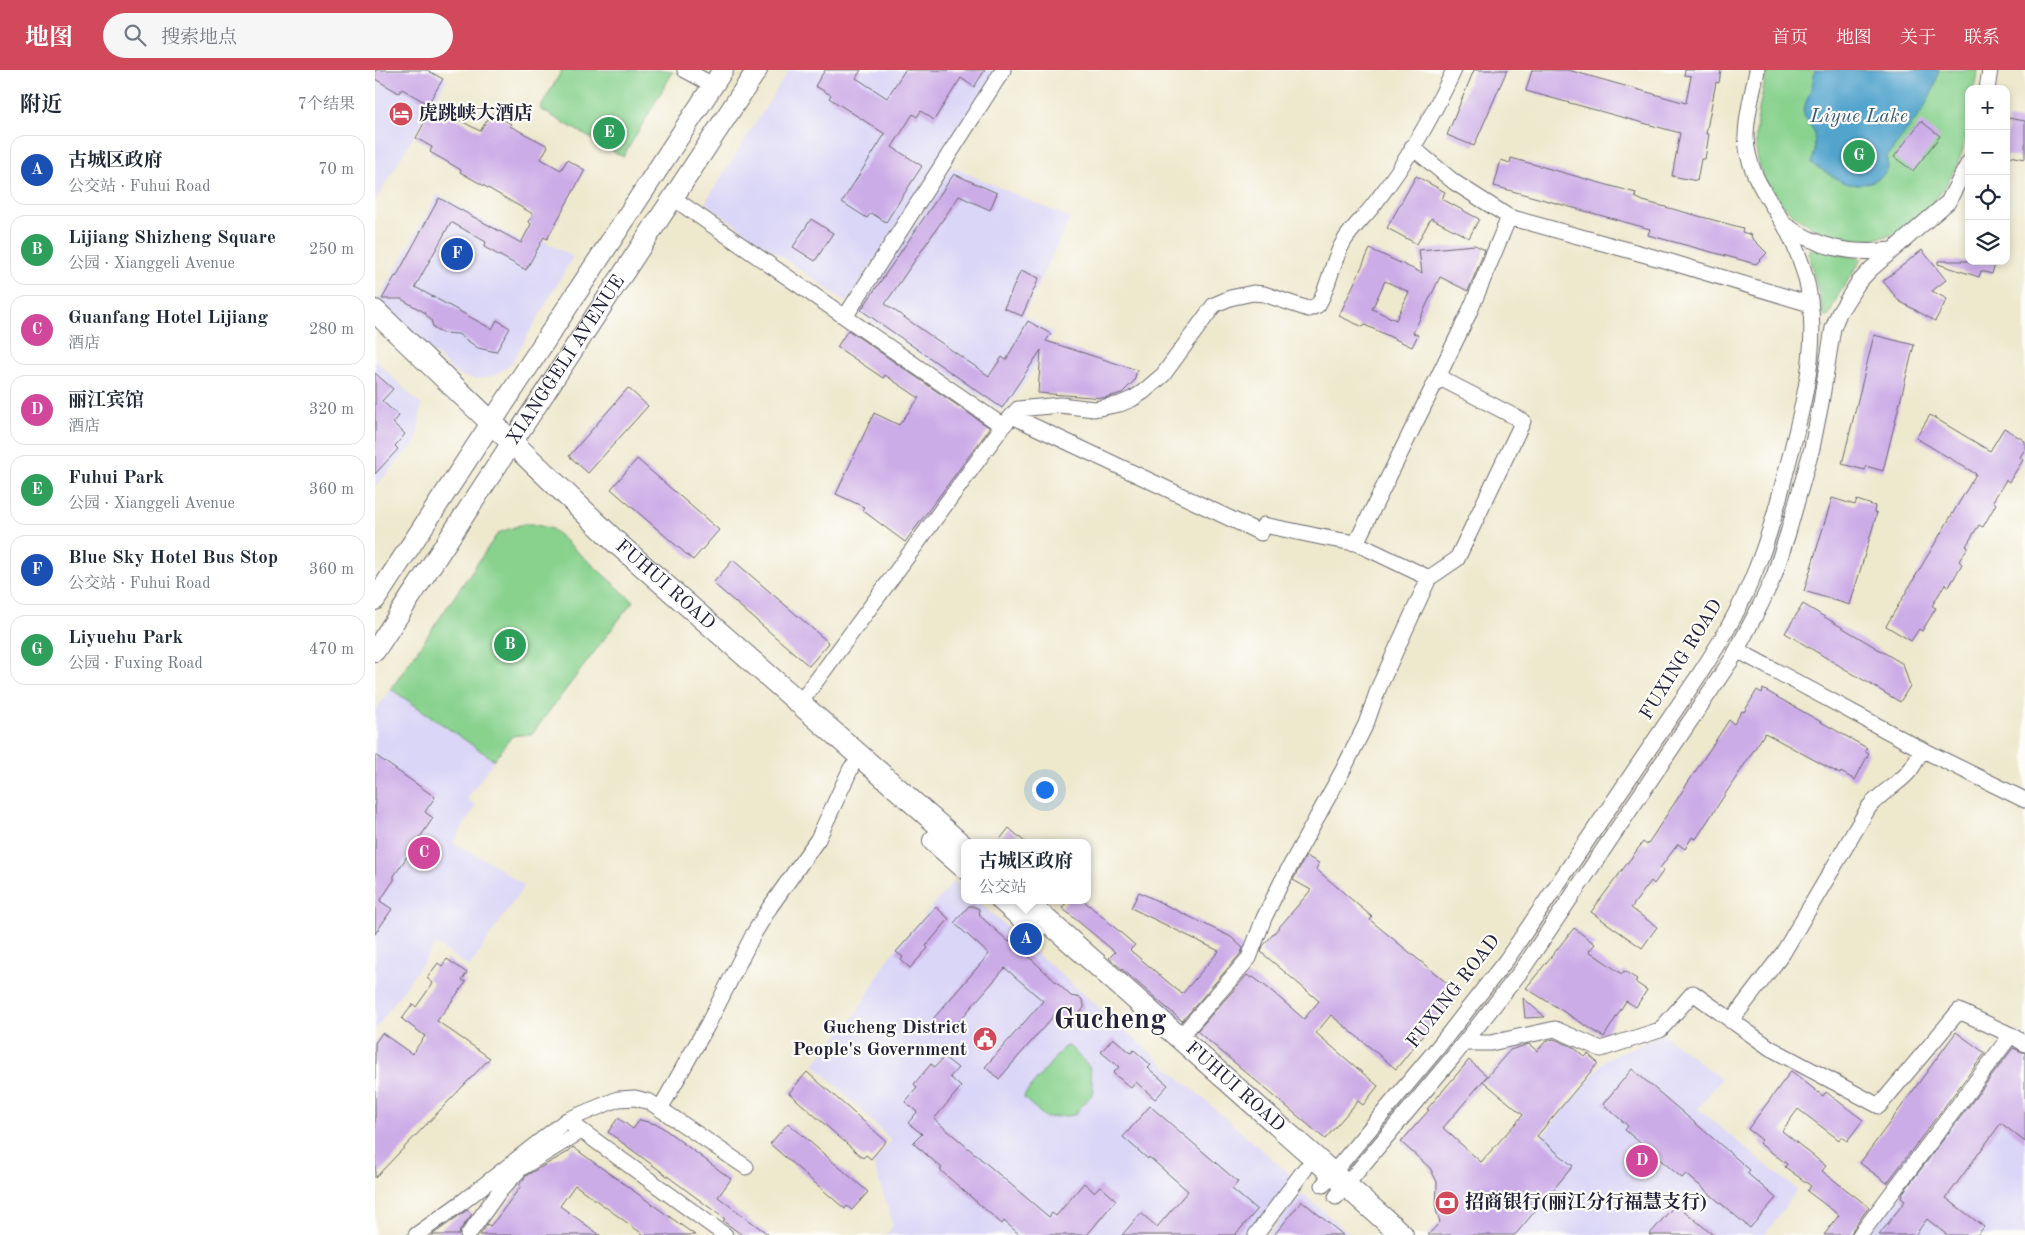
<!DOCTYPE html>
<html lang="zh">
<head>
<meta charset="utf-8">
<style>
  body { margin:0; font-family:"Old Standard TT","Noto Serif SC",serif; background:#f6f6f7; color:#1f2937 }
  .controls { position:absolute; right:15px; top:15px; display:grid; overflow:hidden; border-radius:10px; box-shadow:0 2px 8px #0003 }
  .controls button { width:45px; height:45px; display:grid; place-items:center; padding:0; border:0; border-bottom:1px solid #e0e1e3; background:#fff; color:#1f2937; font:25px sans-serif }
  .you { position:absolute; left:669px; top:719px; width:18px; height:18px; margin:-12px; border:4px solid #fff; border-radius:50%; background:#1a73e8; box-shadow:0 0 0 8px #1a73e833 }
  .badge { display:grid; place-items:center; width:32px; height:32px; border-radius:50%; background:#d1495b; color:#fff; font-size:16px; font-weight:700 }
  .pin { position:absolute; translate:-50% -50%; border:2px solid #fff; box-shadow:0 1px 5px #0006 }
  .popup { position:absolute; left:586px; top:769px; width:130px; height:65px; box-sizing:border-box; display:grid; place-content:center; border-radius:10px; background:#fff; filter:drop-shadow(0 1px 4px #0005); font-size:16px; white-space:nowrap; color:#747a83 }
  .popup b { font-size:19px; color:#1f2937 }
  .popup::after { content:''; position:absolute; left:50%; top:100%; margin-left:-10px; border:10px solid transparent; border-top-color:#fff }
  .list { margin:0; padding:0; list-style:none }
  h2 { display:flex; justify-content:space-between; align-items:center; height:65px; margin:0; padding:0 20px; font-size:21px }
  h2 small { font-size:16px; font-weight:400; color:#747a83 }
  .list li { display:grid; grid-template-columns:32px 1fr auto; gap:15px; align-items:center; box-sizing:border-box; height:70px; margin:0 10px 10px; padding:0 10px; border:1px solid #e0e1e3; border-radius:15px }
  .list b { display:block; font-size:19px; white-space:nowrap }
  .list p { margin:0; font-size:16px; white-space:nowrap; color:#747a83 }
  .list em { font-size:16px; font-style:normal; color:#747a83 }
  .icon { flex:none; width:28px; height:28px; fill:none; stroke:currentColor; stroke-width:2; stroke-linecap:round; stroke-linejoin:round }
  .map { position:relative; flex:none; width:1650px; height:1165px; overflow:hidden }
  header { display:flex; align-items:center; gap:30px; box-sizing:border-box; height:70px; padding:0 25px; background:#d1495b; color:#fff }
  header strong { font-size:24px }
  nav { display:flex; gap:28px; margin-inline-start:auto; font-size:18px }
  .search { width:350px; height:45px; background:#f6f6f7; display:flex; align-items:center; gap:12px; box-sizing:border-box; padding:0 18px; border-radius:28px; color:#747a83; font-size:19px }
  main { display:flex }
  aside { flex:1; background:#fff }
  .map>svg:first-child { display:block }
  .built { fill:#dad6f7 }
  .green { fill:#88d28e; stroke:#557a64 }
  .water { fill:#53a4cd; stroke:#3a6384 }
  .building { fill:#ccace7; fill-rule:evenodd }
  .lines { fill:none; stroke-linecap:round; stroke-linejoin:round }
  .minor-casing { stroke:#69676e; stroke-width:17 }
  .secondary-casing { stroke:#69676e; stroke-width:22 }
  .primary-casing { stroke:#69676e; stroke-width:24 }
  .minor { stroke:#fff; stroke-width:15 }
  .secondary { stroke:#fff; stroke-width:20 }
  .primary { stroke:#fff; stroke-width:22 }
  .labels { text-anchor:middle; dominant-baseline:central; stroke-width:4.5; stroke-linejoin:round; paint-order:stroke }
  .poi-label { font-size:19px; font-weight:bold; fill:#22223b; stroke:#fdfcf7; text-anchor:start }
  .street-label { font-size:19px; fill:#22223b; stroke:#fdfcf7 }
  .water-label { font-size:20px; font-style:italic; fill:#385c7d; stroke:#fdfcf7 }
  .town-label { font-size:29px; font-weight:bold; fill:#22223b; stroke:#fdfcf7 }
</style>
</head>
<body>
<header>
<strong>地图</strong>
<div class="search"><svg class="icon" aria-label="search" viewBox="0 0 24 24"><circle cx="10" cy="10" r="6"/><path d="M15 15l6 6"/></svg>搜索地点</div>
<nav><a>首页</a><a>地图</a><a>关于</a><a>联系</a></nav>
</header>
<main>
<aside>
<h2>附近<small>7个结果</small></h2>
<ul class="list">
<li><span class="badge" style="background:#1a4fb4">A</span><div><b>古城区政府</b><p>公交站 · Fuhui Road</p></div><em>70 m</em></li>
<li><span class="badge" style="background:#2e9e5b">B</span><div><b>Lijiang Shizheng Square</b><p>公园 · Xianggeli Avenue</p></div><em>250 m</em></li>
<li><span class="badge" style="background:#d1479c">C</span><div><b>Guanfang Hotel Lijiang</b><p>酒店</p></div><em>280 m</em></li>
<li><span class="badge" style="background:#d1479c">D</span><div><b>丽江宾馆</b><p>酒店</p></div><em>320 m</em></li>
<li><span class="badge" style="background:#2e9e5b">E</span><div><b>Fuhui Park</b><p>公园 · Xianggeli Avenue</p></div><em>360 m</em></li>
<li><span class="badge" style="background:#1a4fb4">F</span><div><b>Blue Sky Hotel Bus Stop</b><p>公交站 · Fuhui Road</p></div><em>360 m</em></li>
<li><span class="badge" style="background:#2e9e5b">G</span><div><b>Liyuehu Park</b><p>公园 · Fuxing Road</p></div><em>470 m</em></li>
</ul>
</aside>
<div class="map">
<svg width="1650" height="1165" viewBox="0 0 1650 1165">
  <rect width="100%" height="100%" fill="#fdfcf7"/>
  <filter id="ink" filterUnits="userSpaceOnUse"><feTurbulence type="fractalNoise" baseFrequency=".02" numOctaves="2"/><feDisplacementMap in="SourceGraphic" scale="10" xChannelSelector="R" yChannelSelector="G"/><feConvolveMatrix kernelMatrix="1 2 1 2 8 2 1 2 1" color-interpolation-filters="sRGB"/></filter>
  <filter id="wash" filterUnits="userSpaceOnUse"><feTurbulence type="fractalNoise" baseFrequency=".0096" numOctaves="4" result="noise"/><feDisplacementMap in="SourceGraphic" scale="20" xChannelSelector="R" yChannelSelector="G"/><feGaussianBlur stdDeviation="1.12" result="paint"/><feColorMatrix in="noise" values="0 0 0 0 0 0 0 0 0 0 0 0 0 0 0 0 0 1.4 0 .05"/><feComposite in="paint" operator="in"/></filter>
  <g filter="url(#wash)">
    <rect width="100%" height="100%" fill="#eee8cd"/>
    <path class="built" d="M0 0H56L72 9 0 132Z
      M414 0H621L472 232 330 133Z
      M577 97 695 148 649 245 678 263 653 308 628 342 483 242Z
      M63 124 159 179 165 169 198 187 136 294 119 306 101 309 83 305 2 232Z
      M0 290 46 335 42 371 0 417Z
      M16 619 119 690 92 729 101 736 78 773 117 793 149 816 94 897 61 874 0 960V641Z
      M579 811 590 820V830H601L918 1107 873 1165H511L518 1155 498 1092 516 1070 439 994 481 944 515 886Z
      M1643 962 1650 967V1165H1493Z
      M1288 964 1346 1009 1323 1039 1422 1120 1390 1165H1115L1098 1150 1230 990Z
      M927 1123 976 1165H893Z"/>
    <path class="green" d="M187 0H293L298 2 248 87 165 39Z
      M1392 0H1603L1599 19H1594C1594 39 1594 59 1588 79 1581 104 1556 141 1534 156 1500 179 1450 170 1420 146 1401 131 1388 114 1383 90 1376 61 1387 29 1392 0Z
      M1437 178 1487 189 1462 227 1454 246 1450 247 1447 244 1445 227 1433 183 1434 180Z
      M148 454H158L177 459 258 531 157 664 137 666 119 690 16 619 123 463Z
      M694 976 714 996 719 1022 699 1045 671 1048 649 1028 650 1024 689 977Z"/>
    <path class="water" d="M1440 0H1564L1559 18 1548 40 1512 87 1513 99C1506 113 1480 118 1467 112 1456 106 1447 99 1436 94L1440 81 1439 61 1430 48 1428 40 1437 17Z"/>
    <g id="blocks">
      <path class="building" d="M0 0H52L68 9 53 34 27 19 24 23 0 9Z
        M450 0H486L481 8 512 28 530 0H610L599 17 586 8 559 50 546 41 542 47 538 44 517 77 547 96 511 152 496 143 492 148 467 132 510 64 454 28 456 25 440 16Z
        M1099 0H1132L1099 76 1072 65Z
        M1157 0H1193L1311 33 1316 6 1309 5 1310 0H1346L1344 13 1341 12 1331 64H1334L1330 89H1326L1322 111 1297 106 1305 63 1151 21Z
        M55 42 71 51 75 45 105 61 117 43 136 54 135 56 173 76 166 89 186 100 192 90 210 100 172 169 169 167 151 200 109 177 111 172 76 152 40 217 117 259 122 250 135 258 121 282 103 278 83 264 67 263 59 259 56 250 49 242 26 229H7L20 206 21 207 64 128 146 173 156 154 154 152 158 144 85 102 86 100 55 82 57 77 41 68Z
        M1633 48 1650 51V89L1631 85Z
        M1546 51 1565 66 1538 101 1519 87Z
        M1136 88 1261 123 1260 127 1268 131 1368 158 1367 162 1377 165 1376 167 1392 183 1381 194 1273 165 1275 159 1119 116 1126 90 1135 93Z
        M579 104 622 123 615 140 584 126 510 234 614 306 627 287 631 290 653 251 676 264 671 271 762 300 759 311 747 323 729 328 663 323 666 280 627 338 486 240Z
        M1041 106 1070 122 1067 129 1104 149 1094 168 1056 148 1042 174 1012 158Z
        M436 149 458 163 440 191 418 177Z
        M1100 175 1110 180 1093 221 1065 207 1038 263 1043 265 1037 277 990 255 988 257 964 246 995 179 1047 203 1044 180ZM1010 211 1034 222 1021 250 997 239Z
        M1547 180 1571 210 1557 221 1572 229 1560 251 1524 231 1508 211Z
        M1563 191H1621L1617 204 1606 201 1604 207 1563 194Z
        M646 200 664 208 647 246 629 238Z
        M473 260 615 358 530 472 487 440 489 437 461 424 499 343 524 355 544 328 510 305 508 308 462 277Z
        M1499 265 1539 275 1508 401 1491 396 1490 400 1467 394Z
        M0 303 18 319 7 331 24 346 18 353 30 364 20 376 23 379 0 404Z
        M253 318 273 336 213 403 194 386Z
        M1555 345 1615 381 1629 358 1650 371V379L1645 387 1648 390 1634 412 1631 410 1618 431 1621 434 1608 457 1604 455 1591 476 1593 477 1584 491 1587 494 1574 517 1570 514 1557 536 1561 538 1547 561 1544 559 1536 571 1511 556 1601 404 1541 368Z
        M262 389 344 460 318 490 236 419Z
        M1457 428 1480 435 1482 430 1500 436 1499 442 1502 443 1475 535 1429 521Z
        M358 490 454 573 434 596 338 513Z
        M1428 534 1528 594 1535 616 1525 632 1410 563Z
        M1388 619 1492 678 1490 681 1494 683 1480 710 1466 702 1465 704 1390 663 1321 769 1317 767 1310 779 1303 774 1285 798 1289 800 1279 814 1276 811 1256 838 1282 857 1267 878 1216 842 1268 772 1272 775 1354 650 1359 654 1367 641 1369 642 1382 620 1387 623Z
        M0 685 60 727 50 742 58 748 19 806V810L5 831 17 839 0 864Z
        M634 758 651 773H622Z
        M931 786 944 793 941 799 997 847 995 850 1083 922 1021 999 956 945 941 963 1003 1016 988 1035 983 1031 950 1069 822 961 872 905 876 908 878 907 893 918 929 949 944 931 886 882 888 876 936 820 918 810Z
        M764 822 856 867 868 878 866 883 807 951 734 888 740 882 687 838 693 830H708L760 875 755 880 807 924 844 881 756 838Z
        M594 836H597L604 839 605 846 634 872 636 870 696 926 706 928 709 934V938L694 955 681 943 624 1009 610 997 668 931 630 898 573 964 557 950 614 884 579 853Z
        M561 837 574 849 551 876 553 878 535 898 526 890 528 887 521 882Z
        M1199 858 1220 874 1214 881 1247 904 1249 901 1262 909 1260 912 1272 920 1261 937 1251 931 1229 967 1151 918Z
        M72 889 92 903 87 910 91 912 62 951 115 988 0 1108V973L7 963 37 984 50 966 27 949 38 934 41 937 58 913 52 908 63 893 67 896Z
        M1148 928 1170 947 1150 948Z
        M1581 962 1610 983 1512 1113 1485 1093Z
        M738 968 756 983 759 980 776 995 773 998 793 1015 780 1029 761 1012 756 1018 738 1003 744 997 726 982Z
        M1179 969 1198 977 1210 987 1213 984 1223 993 1162 1066 1198 1096 1140 1165H1053L1065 1152 1061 1140 1062 1112 1055 1098 1026 1072 1054 1040 1052 1039 1094 990 1112 1006 1068 1058 1106 1092 1148 1045 1108 1011 1135 980 1154 974 1162 981 1171 971Z
        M1638 978 1650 983V1072L1626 1053 1571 1128 1609 1157 1602 1165H1572L1552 1149 1540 1165H1504L1530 1131 1526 1128 1527 1124Z
        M569 987 583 998 575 1007 586 1017 559 1049 674 1147 677 1143 681 1146 709 1113 719 1122 725 1116 741 1130 712 1165H645L629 1151 627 1154 565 1100 567 1098 538 1073 547 1064 533 1053 542 1042 530 1032 542 1018 539 1014 556 994 560 997Z
        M1257 999 1375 1100 1372 1103 1401 1128 1375 1158 1311 1104 1307 1108 1250 1060 1253 1056 1228 1034Z
        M1416 1001 1448 1026 1451 1022 1488 1050 1472 1071 1466 1067 1464 1070 1423 1039 1407 1061 1451 1096 1447 1101 1494 1137 1478 1159 1476 1165H1449L1464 1145 1432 1121 1436 1116 1410 1097 1412 1094 1384 1073 1387 1070 1373 1059Z
        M432 1002 511 1071 496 1089 491 1085 488 1088 414 1023Z
        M775 1036 863 1112 857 1119 882 1140 860 1165H747L766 1143 782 1157 813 1121 774 1087 773 1089 748 1067Z
        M243 1048 258 1059 265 1050 284 1055 356 1109 343 1127 394 1165H367L348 1151 350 1149 233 1062Z
        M413 1053 493 1122 477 1140 472 1136 470 1139 395 1074Z
        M198 1077 217 1091 320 1165H269L200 1115 185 1136 225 1165H105L112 1154 115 1156 122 1148 146 1116 144 1115 152 1105 193 1082Z
        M927 1131 968 1165H899Z
        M1301 1134 1338 1165H1274Z
        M92 1140 97 1144 85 1160 84 1165H57Z"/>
    </g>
  </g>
  <g filter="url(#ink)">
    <use href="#blocks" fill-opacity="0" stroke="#69676e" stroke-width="1"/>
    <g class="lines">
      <defs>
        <path id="minor" d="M310 0 338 15
          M1612 19 1615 0
          M1037 77 1079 112 1134 147 1289 190 1435 234
          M298 128 628 356
          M1410 155C1443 178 1477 185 1517 180
          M470 247 628 0
          M637 346 886 463 889 455C920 461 950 469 981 473
          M1054 508 981 473 1063 307
          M1362 580 1542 677 1650 730
          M425 633 628 356 643 339 685 335 719 339 745 334 757 329 768 322 788 305 839 235 855 228 878 223 889 224 933 239 943 235C955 215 957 190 969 171 979 155 993 144 1003 129 1033 90 1058 45 1079 0
          M1356 951 1408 883 1494 737C1514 713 1534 714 1546 679
          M805 967 874 888 889 848 907 811 968 700 991 654 1004 617 1054 508 1082 489 1148 351 1063 307 1094 243 1134 147
          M1090 973H1116L1180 959 1226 979 1285 960 1318 923 1395 978 1504 1036 1584 941 1636 965 1650 974
          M285 1039 333 954 378 865 395 837 443 769 476 698
          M192 1050 350 1165
          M948 1115 1064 976 1132 889 1326 602C1347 570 1367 535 1381 499 1395 465 1404 429 1413 394 1429 334 1447 266 1430 205 1425 187 1418 171 1410 156 1393 127 1372 103 1371 67 1371 45 1378 22 1382 0
          M961 1127 1078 987 1147 900 1357 589 1385 536 1399 506 1413 463 1437 378 1446 333 1458 258 1464 243 1483 213 1496 199 1573 132 1594 92
          M41 1165 86 1133 192 1050 243 1029 260 1028 275 1032 371 1097
          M93 1165 123 1123 146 1098 206 1061
          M881 1165 930 1099
          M1485 1165 1636 965"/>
        <g id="secondary">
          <path d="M0 530 348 0"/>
          <path id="s1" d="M0 581 382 0"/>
        </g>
        <g id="primary">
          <path id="s2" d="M0 241 243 474 590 778"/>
          <path d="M559 771 590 798"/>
          <path d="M627 830 660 859"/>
          <path id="s3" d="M649 830 1027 1165"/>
        </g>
      </defs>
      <use href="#minor" class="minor-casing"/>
      <use href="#secondary" class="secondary-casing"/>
      <use href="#primary" class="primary-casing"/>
      <use href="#minor" class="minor"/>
      <use href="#secondary" class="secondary"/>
      <use href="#primary" class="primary"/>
    </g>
  </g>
  <defs>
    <symbol id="hotel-disc" viewBox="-11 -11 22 22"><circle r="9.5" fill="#d1495b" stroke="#fdfcf7"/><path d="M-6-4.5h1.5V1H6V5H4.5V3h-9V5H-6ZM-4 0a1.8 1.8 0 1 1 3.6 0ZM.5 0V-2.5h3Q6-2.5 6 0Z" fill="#fff"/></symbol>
    <symbol id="civic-disc" viewBox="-11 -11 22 22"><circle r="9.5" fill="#d1495b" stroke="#fdfcf7"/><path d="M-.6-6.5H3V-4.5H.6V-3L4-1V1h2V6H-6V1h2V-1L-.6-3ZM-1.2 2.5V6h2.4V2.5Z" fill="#fff"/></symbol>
    <symbol id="bank-disc" viewBox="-11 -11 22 22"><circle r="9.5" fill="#d1495b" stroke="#fdfcf7"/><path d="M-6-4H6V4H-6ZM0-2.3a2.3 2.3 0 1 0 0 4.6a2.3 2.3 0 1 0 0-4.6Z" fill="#fff"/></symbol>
  </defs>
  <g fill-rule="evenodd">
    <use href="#hotel-disc" x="12" y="30" width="28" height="28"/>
    <use href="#civic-disc" x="596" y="955" width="28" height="28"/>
    <use href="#bank-disc" x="1058" y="1119" width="28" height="28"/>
  </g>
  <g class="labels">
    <g class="poi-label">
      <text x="44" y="44">虎跳峡大酒店</text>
      <text x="592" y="958" text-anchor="end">Gucheng District<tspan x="592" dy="22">People's Government</tspan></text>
      <text x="1090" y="1133">招商银行(丽江分行福慧支行)</text>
    </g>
    <g class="street-label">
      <text stroke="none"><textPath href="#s1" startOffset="348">XIANGGELI AVENUE</textPath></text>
      <text stroke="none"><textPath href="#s2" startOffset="399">FUHUI ROAD</textPath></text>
      <text transform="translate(1307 590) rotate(-58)">FUXING ROAD</text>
      <text transform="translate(1079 922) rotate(-52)">FUXING ROAD</text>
      <text stroke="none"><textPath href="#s3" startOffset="282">FUHUI ROAD</textPath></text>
    </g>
    <g class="water-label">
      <text x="1484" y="47">Liyue Lake</text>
    </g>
    <g class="town-label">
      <text x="735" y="950">Gucheng</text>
    </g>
  </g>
</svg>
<div class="controls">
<button>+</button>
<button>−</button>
<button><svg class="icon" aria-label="locate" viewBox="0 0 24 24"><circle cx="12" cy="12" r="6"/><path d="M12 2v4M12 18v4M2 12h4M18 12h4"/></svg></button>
<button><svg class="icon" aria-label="layers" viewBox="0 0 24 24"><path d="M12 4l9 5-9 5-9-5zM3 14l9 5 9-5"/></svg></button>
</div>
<div class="you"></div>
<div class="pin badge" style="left:651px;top:869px;background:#1a4fb4">A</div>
<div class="popup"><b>古城区政府</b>公交站</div>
<div class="pin badge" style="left:135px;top:575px;background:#2e9e5b">B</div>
<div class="pin badge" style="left:49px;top:783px;background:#d1479c">C</div>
<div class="pin badge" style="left:1267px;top:1091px;background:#d1479c">D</div>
<div class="pin badge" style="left:234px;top:63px;background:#2e9e5b">E</div>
<div class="pin badge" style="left:82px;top:184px;background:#1a4fb4">F</div>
<div class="pin badge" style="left:1484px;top:86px;background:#2e9e5b">G</div>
</div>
</main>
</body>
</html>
